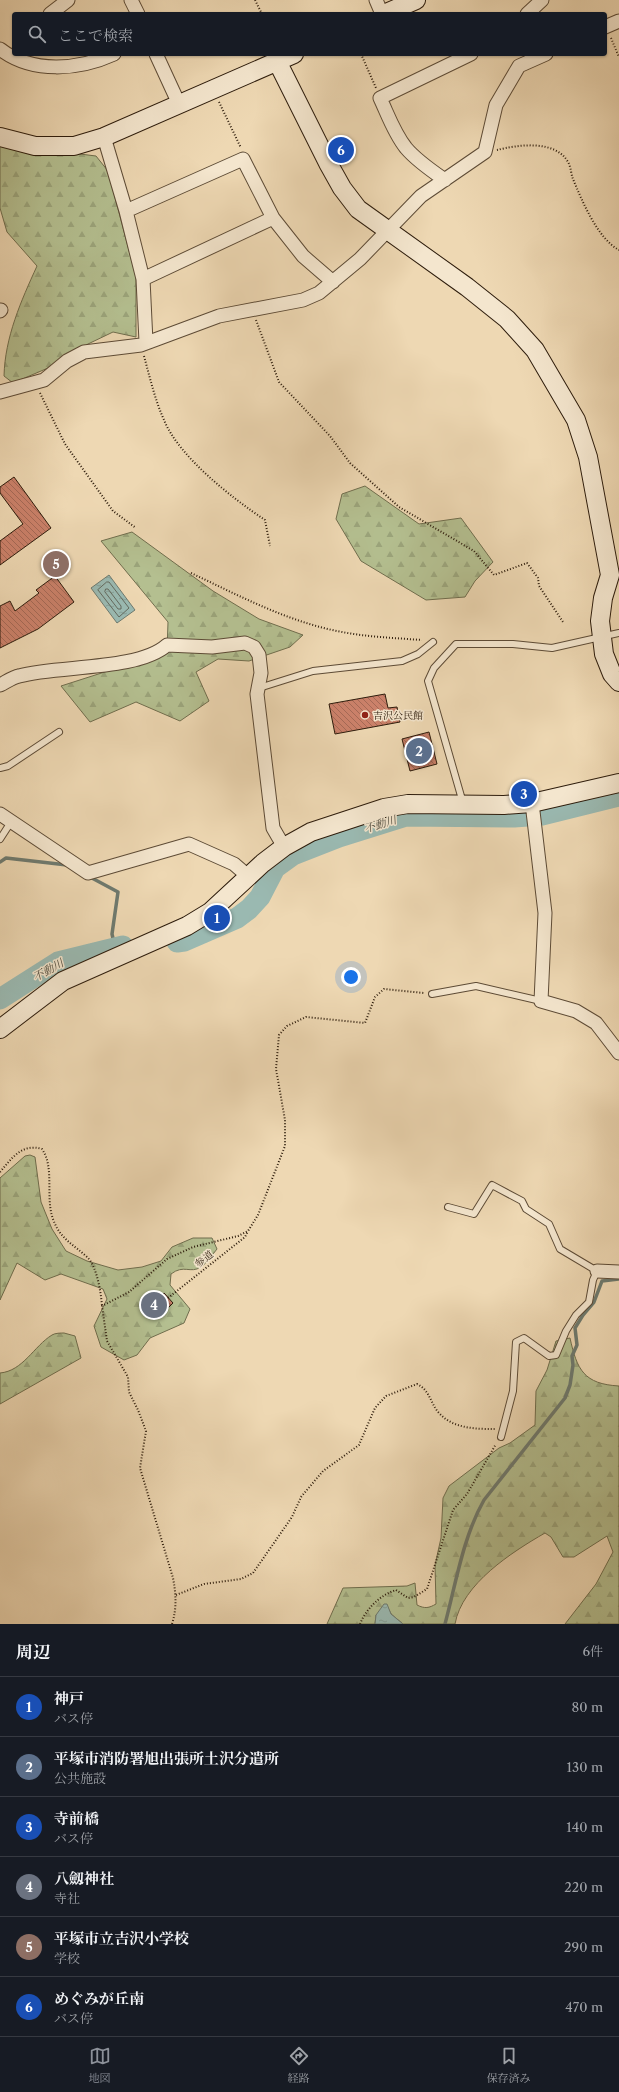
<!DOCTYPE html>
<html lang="ja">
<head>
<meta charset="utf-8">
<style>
  body { margin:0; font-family:"Libre Caslon Text","Noto Serif JP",serif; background:#242831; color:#f1f3f6 }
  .you { position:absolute; left:351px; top:977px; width:14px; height:14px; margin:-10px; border:3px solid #fff; border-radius:50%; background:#1a73e8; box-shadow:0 0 0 6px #1a73e833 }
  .badge { display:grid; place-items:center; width:26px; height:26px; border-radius:50%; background:#8c9099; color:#fff; font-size:13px; font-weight:700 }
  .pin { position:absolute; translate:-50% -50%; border:2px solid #fff; box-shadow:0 1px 4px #0006 }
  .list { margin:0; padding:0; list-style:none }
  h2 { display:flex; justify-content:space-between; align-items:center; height:52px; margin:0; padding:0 16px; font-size:17px }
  h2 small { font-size:13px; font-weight:400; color:#9ea1a6 }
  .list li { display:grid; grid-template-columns:26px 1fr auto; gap:12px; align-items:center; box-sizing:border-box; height:60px; padding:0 16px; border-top:1px solid #363941 }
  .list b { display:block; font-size:15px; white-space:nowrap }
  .list p { margin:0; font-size:13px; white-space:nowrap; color:#9ea1a6 }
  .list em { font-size:13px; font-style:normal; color:#9ea1a6 }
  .icon { flex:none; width:22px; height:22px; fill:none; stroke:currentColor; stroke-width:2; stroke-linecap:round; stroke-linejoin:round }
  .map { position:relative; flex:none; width:619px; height:1624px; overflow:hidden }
  .search { position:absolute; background:#171b24; box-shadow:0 1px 3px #0004; left:12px; right:12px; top:12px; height:44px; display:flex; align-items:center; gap:10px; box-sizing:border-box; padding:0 14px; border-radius:4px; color:#9ea1a6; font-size:15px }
  .sheet { height:412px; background:#171b24 }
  nav { display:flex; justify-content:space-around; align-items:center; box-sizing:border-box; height:56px; border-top:1px solid #363941; background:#171b24; font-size:11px; color:#9ea1a6 }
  nav a { display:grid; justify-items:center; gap:2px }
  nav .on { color:#8c9099 }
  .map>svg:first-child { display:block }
  .forest { fill:url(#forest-firs); stroke:#706e4e }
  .water { fill:url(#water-ripples); stroke:#6e7a6f }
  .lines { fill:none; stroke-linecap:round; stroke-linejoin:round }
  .shore { stroke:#646a5e; stroke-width:1 }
  .stream { stroke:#6e7a6f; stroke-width:3.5 }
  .river { stroke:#9ab9b1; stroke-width:21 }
  .building { fill:url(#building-back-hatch); stroke:#2d1c0c }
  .lane-casing { stroke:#5d4b36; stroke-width:8 }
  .street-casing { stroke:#5d4b36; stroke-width:15 }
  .secondary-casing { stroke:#2d1c0c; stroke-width:20 }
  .path { stroke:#2d1c0c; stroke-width:2; stroke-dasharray:1 2; stroke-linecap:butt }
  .lane { stroke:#f4e6ce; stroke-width:6 }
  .street { stroke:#f4e6ce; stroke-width:13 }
  .secondary { stroke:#f4e6ce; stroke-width:18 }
  .poi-dot { fill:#8f2418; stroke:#f4e6ce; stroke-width:1.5 }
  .labels { text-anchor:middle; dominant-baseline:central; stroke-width:3; stroke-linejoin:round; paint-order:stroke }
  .poi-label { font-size:10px; fill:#2d1c0c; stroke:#f4e6ce; text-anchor:start }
  .street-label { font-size:10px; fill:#2d1c0c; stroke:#f4e6ce }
  .water-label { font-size:11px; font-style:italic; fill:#4e4b3e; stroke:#f4e6ce }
</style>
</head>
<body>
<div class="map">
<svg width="619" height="1624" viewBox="0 0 619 1624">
  <defs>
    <pattern id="forest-firs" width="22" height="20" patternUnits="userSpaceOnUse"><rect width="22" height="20" fill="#b4bf90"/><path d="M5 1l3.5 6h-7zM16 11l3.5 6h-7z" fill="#9ba47b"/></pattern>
    <pattern id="water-ripples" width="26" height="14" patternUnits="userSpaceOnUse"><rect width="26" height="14" fill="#9ab9b1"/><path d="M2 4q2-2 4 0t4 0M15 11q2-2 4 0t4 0" fill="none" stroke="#859e97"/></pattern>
    <pattern id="building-back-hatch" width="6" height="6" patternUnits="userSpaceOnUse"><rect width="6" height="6" fill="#cb816a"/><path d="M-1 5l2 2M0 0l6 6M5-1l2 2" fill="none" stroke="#a56956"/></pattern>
  </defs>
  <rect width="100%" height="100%" fill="#eed8b3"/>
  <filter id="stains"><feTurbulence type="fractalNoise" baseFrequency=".005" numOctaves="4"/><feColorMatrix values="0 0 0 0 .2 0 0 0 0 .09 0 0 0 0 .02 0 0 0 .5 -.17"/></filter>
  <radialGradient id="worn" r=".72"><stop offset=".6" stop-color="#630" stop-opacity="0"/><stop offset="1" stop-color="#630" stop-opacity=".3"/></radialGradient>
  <path class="forest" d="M0 144 96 156 108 171 136 277V337L113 332 88 344 48 368 13 383 4 376C5 337 21 301 37 266L7 232 0 208Z
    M365 486 419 524 461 518 493 562 475 581 465 597 426 600 361 561 336 519 342 494Z
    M132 532 213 591 259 619 303 635 290 647 249 661 218 659 196 672 209 701 180 721 136 702 90 722 61 686 167 652 168 622 101 541Z
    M30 1155 35 1157 41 1202 52 1229 66 1251 87 1261 118 1270 142 1267 161 1261 172 1247 193 1238H212L217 1249C212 1255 207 1263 201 1267 190 1274 184 1264 171 1274L170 1285 190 1309 184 1323 150 1338 137 1355 124 1360 101 1347 94 1326 107 1299 103 1289 61 1274 45 1280 17 1263 0 1300V1178L25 1156Z
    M64 1333 75 1336 81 1358 0 1404V1373C23 1371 34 1346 52 1335 55 1333 61 1333 64 1333Z
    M570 1338C577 1370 584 1384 619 1386V1624H565L596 1584 613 1552 607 1536 574 1557H563L551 1537 545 1533C512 1552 462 1584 455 1624H403L391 1614 388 1608 376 1615 375 1624H327L343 1588 407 1586 415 1583 417 1605C425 1609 429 1608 436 1604L435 1565 441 1538 443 1498 449 1486 499 1448 510 1443 535 1425 536 1391 547 1370 556 1341Z"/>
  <path class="water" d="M109 575 135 610 117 623 91 588Z
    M384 1604H387L391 1614 403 1624H375L376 1615Z"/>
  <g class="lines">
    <path class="shore" d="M107 582H109L129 608 119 617 98 590Z
      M106 589H108L121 606V609H118L105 592Z"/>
    <path class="stream" d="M0 862 6 858 67 865
      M90 877 118 892 112 934 115 947
      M445 1624C456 1583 463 1537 484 1500L565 1398 570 1385 573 1365 572 1356 577 1345 575 1328 583 1315 594 1302 602 1281 619 1279"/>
    <path class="river" d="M177 942 184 941 237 918 249 909 260 897 275 868 293 855 339 837 406 816 514 817 542 815 619 796
      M0 999 58 962 123 946"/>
  </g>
  <path class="building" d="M14 477 51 528 0 565V541L23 524 0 493V487Z
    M55 576 74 602 38 629 0 648V606L10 601 15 611 39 593 36 590Z
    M385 694 388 708 397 707 400 722 335 734 329 704Z
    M429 732 437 764 410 771 402 739Z
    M164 1293 173 1303 166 1310 157 1300Z"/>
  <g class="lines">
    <defs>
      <path id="lane" d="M259 688 313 671 402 661 418 654 433 642
        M0 768 8 766 59 732
        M463 803 428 681 434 668 456 644H513L552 648 619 633
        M0 839 11 822
        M432 994 476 986 541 1001
        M448 1207 474 1214 492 1185 522 1201 526 1209 549 1224 560 1249 597 1271 593 1280 589 1302 576 1315 566 1331 556 1355 549 1356 524 1338 516 1342 513 1391 501 1437"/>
      <path id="street" d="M131 0 138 14
        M376 0 382 14
        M50 14 68 0
        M527 14 542 0
        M605 27 619 21
        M0 49C32 74 79 70 114 54
        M156 54 179 104
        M104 137 126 211 143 279 146 342
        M445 180C432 171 417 161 406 148 394 133 388 115 380 98L471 54
        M126 211 243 159 273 218 303 256 333 282
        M143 279 273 218
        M0 311 1 310
        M0 392 44 380 67 361 84 352 141 345 219 316 303 300 319 293 360 259 421 196 485 152 496 105 519 66 546 54
        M0 685C6 682 13 677 19 676 58 665 138 671 167 645L212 647 245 643 254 647 259 655 261 673 257 694 273 828 284 847
        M532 803 545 913 541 1001 576 1011 596 1023 619 1053
        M0 814 88 873 189 844 234 864 249 877
        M597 1271 619 1272"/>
      <path id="secondary" d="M384 14 416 0
        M277 61 328 163 342 188 358 209 467 287 507 319 535 350 576 420 588 457 610 575 603 598 600 621 604 654 612 674 619 682
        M0 137 35 146H74L104 137 294 54
        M0 1029 63 981 187 926 210 912 263 863 284 847 311 832 384 808 408 804 504 805 532 803 619 783"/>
    </defs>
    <use href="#lane" class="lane-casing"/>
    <use href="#street" class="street-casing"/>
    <use href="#secondary" class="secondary-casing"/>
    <path class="path" d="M255 0 262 14
      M611 38 619 57
      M361 54 376 88
      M219 102 241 148
      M497 150C517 145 555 139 568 162 571 167 571 174 573 179 582 201 598 239 619 250
      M256 320 279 382 330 436 350 463 399 507 474 551 494 575 527 563 538 578 539 586 563 622
      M144 356C150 378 155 400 164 420 179 457 232 498 265 520L270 546
      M40 393 65 444 113 511 136 528
      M191 573C240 596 288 622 342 632 368 637 395 638 422 640
      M0 1172C12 1158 22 1143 42 1149 55 1168 45 1197 53 1219 60 1239 73 1244 87 1257 97 1266 101 1293 102 1306
      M168 1298 245 1237 248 1231
      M176 1595 204 1584 241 1579 253 1573 292 1517 301 1497 323 1471 359 1445 375 1408 386 1396 417 1384C430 1390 430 1403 439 1413 453 1429 477 1429 495 1429
      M172 1624C177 1608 176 1594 173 1578L140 1468 146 1431 138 1410 129 1392 128 1377 107 1341 102 1306 129 1292 167 1259 193 1247 238 1236 248 1231 258 1215 285 1146V1120L276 1069 279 1035 287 1026 306 1017 365 1023 375 997 384 989 424 993
      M360 1624C366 1609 380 1595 396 1590L408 1598 414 1597 427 1589 453 1510 467 1494 496 1444"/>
    <use href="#lane" class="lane"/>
    <use href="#street" class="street"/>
    <use href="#secondary" class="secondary"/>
  </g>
  <circle class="poi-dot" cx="365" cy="715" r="4"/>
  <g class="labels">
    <g class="poi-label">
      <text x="373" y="715">吉沢公民館</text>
    </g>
    <g class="street-label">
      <text transform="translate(204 1259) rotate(-38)">参道</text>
    </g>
    <g class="water-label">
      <text transform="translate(380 824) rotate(-17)">不動川</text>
      <text transform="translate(48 970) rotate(-29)">不動川</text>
    </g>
  </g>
  <rect width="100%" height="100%" filter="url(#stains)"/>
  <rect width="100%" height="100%" fill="url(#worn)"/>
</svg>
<div class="you"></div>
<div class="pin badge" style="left:217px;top:918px;background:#1a4fb4">1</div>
<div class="pin badge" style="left:419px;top:751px;background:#5c6f8a">2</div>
<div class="pin badge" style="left:524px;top:794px;background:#1a4fb4">3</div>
<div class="pin badge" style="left:154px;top:1305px;background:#6b7280">4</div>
<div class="pin badge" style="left:56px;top:564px;background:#8d6e63">5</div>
<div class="pin badge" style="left:341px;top:150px;background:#1a4fb4">6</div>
<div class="search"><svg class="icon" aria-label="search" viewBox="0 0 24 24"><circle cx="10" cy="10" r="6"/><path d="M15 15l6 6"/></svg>ここで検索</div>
</div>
<section class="sheet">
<h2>周辺<small>6件</small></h2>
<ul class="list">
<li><span class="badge" style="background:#1a4fb4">1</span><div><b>神戸</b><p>バス停</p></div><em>80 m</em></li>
<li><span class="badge" style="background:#5c6f8a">2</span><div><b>平塚市消防署旭出張所土沢分遣所</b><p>公共施設</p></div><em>130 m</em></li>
<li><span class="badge" style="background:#1a4fb4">3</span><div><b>寺前橋</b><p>バス停</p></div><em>140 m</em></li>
<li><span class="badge" style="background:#6b7280">4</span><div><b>八劔神社</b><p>寺社</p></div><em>220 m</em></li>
<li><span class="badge" style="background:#8d6e63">5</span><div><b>平塚市立吉沢小学校</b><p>学校</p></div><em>290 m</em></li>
<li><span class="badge" style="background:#1a4fb4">6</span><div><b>めぐみが丘南</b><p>バス停</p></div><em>470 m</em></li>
</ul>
</section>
<nav>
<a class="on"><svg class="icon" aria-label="map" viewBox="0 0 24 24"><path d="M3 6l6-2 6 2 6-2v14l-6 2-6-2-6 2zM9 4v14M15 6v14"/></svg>地図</a>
<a><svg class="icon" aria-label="directions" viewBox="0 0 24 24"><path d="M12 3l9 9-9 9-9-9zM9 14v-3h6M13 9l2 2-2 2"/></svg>経路</a>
<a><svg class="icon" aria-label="saved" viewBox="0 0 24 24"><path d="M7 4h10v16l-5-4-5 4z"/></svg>保存済み</a>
</nav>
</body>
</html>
